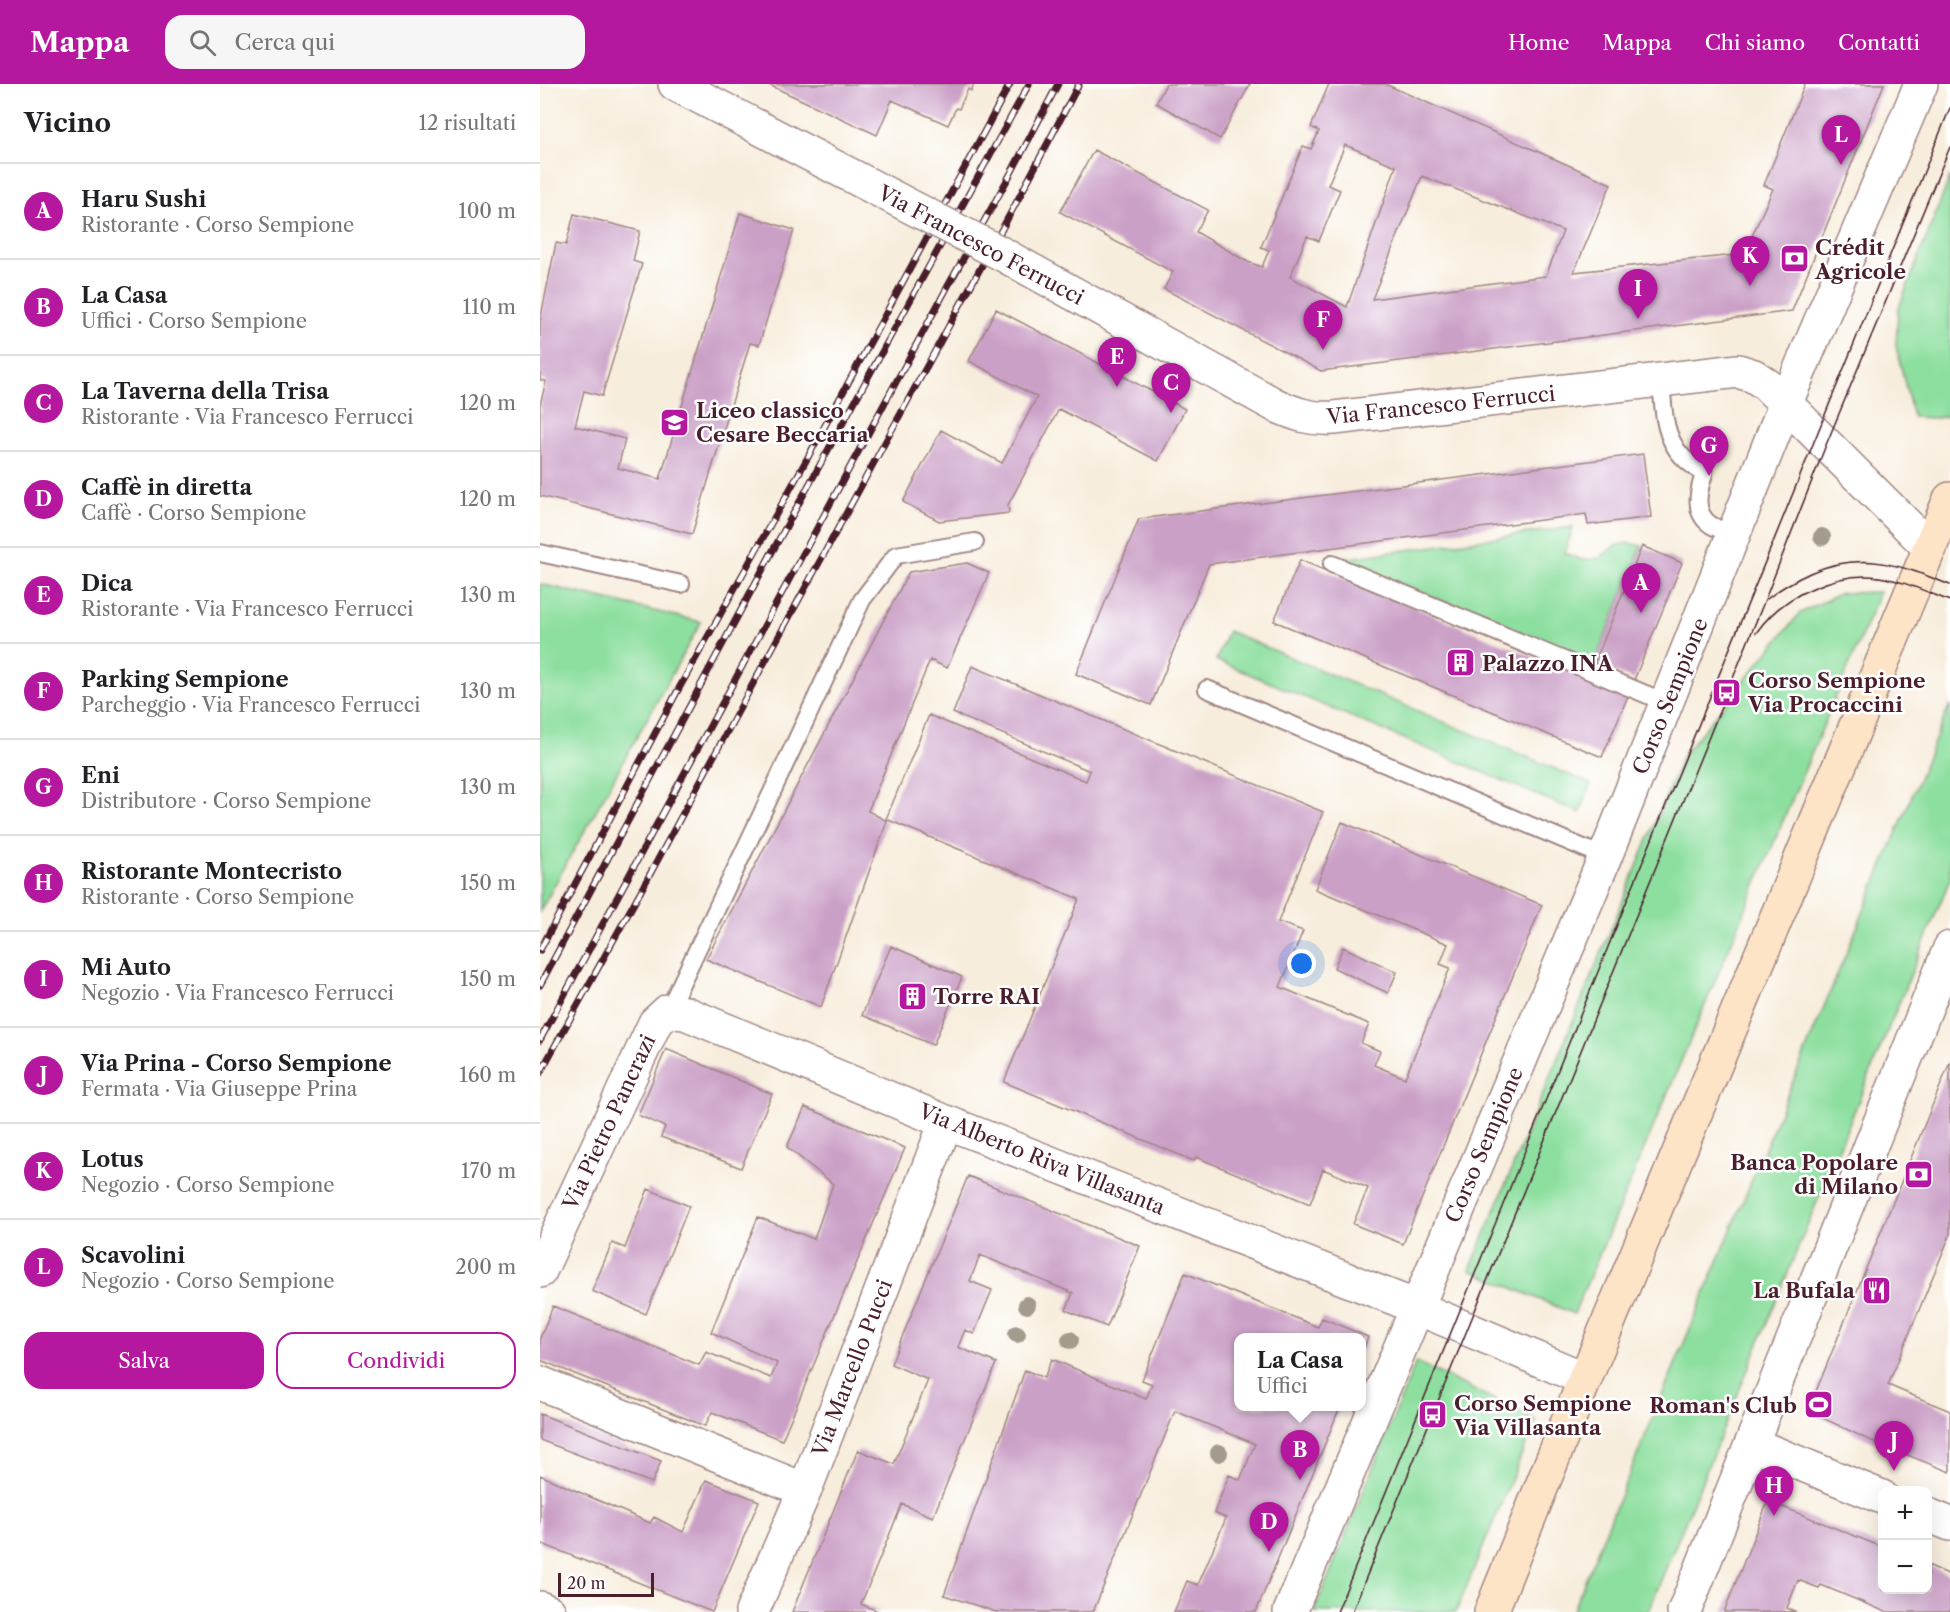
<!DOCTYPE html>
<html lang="it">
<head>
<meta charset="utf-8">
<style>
  body { margin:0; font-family:"Libre Caslon Text",serif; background:#f6f6f6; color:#202124 }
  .controls { position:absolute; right:18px; bottom:18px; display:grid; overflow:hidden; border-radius:12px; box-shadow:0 6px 24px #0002 }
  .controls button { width:54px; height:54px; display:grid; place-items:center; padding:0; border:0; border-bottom:2px solid #e0e0e0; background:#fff; color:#202124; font:30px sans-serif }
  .scale { position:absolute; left:18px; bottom:15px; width:96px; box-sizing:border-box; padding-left:6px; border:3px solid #4a1f2b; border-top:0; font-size:16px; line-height:21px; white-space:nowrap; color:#4a1f2b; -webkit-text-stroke:4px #fff; paint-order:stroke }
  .you { position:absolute; left:762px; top:880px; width:21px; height:21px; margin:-15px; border:4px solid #fff; border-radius:50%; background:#1a73e8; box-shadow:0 0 0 9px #1a73e833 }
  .badge { display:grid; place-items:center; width:39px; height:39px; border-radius:50%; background:#b5179e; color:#fff; font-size:20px; font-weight:700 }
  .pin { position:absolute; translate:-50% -50px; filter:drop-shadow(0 2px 3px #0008) }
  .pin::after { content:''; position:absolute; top:32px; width:21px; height:18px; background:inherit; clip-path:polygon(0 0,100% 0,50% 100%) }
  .popup { position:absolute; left:694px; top:1249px; width:132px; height:78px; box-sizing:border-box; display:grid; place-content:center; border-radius:12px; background:#fff; filter:drop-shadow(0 2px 4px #0005); font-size:20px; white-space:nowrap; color:#757577 }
  .popup b { font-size:22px; color:#202124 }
  .popup::after { content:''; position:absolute; left:50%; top:100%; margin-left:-12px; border:12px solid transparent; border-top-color:#fff }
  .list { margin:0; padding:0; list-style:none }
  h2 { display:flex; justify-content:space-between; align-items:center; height:78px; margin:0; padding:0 24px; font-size:26px }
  h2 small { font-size:20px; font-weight:400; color:#757577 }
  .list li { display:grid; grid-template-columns:39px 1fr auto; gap:18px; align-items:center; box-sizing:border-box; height:96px; padding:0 24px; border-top:2px solid #e0e0e0 }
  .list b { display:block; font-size:22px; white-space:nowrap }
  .list p { margin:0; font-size:20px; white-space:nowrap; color:#757577 }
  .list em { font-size:20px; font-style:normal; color:#757577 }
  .actions { display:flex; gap:12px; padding:18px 24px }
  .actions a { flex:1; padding:14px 0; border:2px solid #b5179e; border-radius:18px; text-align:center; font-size:21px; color:#b5179e }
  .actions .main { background:#b5179e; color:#fff }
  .icon { flex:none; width:33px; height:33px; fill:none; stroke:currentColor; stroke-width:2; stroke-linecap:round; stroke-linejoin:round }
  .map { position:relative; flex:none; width:1410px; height:1528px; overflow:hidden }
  header { display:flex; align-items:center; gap:36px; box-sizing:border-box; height:84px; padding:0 30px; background:#b5179e; color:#fff }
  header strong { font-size:28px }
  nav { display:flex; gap:33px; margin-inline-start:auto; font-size:21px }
  .search { width:420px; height:54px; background:#f6f6f6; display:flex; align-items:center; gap:15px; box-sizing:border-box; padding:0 21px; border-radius:18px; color:#757577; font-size:22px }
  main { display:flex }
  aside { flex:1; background:#fff }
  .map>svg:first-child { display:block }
  .green { fill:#8ddf9f; stroke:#6c7f65; stroke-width:1.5 }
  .building { fill:#cba0c7; fill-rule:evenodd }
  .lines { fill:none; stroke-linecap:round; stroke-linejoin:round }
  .lane-casing { stroke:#a08684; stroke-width:20 }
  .street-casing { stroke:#a08684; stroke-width:36 }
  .secondary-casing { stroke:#a08684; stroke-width:36 }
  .lane { stroke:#fff; stroke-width:16 }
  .street { stroke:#fff; stroke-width:33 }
  .secondary { stroke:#fee4c6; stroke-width:33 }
  .tram { stroke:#4a1f2b; stroke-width:1.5 }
  .rail-casing { stroke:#4a1f2b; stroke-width:7 }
  .rail { stroke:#fff; stroke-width:4.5; stroke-dasharray:14; stroke-linecap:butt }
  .street-bridge-casing { stroke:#a08684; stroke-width:36; stroke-linecap:butt }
  .street-bridge { stroke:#fff; stroke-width:33 }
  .tree { fill:#a39c8e }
  .labels { text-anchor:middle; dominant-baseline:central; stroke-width:5; stroke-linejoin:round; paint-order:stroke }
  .street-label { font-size:21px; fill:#4a1f2b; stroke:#fff }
  .poi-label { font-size:21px; font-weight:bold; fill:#4a1f2b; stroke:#fff; text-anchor:start }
</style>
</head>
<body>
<header>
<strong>Mappa</strong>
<div class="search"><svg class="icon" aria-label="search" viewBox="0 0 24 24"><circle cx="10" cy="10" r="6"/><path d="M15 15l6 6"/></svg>Cerca qui</div>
<nav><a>Home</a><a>Mappa</a><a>Chi siamo</a><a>Contatti</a></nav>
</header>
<main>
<aside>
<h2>Vicino<small>12 risultati</small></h2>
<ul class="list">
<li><span class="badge">A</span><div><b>Haru Sushi</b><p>Ristorante · Corso Sempione</p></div><em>100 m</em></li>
<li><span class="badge">B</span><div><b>La Casa</b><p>Uffici · Corso Sempione</p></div><em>110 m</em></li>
<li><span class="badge">C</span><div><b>La Taverna della Trisa</b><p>Ristorante · Via Francesco Ferrucci</p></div><em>120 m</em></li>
<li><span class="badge">D</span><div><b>Caffè in diretta</b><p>Caffè · Corso Sempione</p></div><em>120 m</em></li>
<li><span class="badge">E</span><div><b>Dica</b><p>Ristorante · Via Francesco Ferrucci</p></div><em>130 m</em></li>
<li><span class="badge">F</span><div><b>Parking Sempione</b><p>Parcheggio · Via Francesco Ferrucci</p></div><em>130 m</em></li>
<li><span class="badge">G</span><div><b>Eni</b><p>Distributore · Corso Sempione</p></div><em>130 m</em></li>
<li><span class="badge">H</span><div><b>Ristorante Montecristo</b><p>Ristorante · Corso Sempione</p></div><em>150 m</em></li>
<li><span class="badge">I</span><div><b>Mi Auto</b><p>Negozio · Via Francesco Ferrucci</p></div><em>150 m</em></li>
<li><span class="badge">J</span><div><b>Via Prina - Corso Sempione</b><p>Fermata · Via Giuseppe Prina</p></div><em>160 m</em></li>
<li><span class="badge">K</span><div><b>Lotus</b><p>Negozio · Corso Sempione</p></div><em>170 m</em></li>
<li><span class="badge">L</span><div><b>Scavolini</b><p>Negozio · Corso Sempione</p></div><em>200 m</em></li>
</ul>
<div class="actions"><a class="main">Salva</a><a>Condividi</a></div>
</aside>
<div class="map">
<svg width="1410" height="1528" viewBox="0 0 1410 1528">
  <rect width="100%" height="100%" fill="#fff"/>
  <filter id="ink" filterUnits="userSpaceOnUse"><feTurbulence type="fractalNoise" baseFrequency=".0167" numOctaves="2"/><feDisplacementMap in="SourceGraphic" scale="12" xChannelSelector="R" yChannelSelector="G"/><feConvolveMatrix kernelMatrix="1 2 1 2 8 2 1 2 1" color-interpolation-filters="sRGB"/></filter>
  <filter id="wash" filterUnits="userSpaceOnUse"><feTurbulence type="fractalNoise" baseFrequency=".008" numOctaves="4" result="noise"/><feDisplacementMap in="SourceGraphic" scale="24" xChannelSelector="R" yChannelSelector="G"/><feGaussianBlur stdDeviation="1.35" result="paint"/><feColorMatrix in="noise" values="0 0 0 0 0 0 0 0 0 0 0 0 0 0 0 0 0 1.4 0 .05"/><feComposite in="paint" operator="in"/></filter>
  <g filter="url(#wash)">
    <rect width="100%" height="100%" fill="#f7eddc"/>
    <path class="green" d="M1410 93V332L1396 334 1373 333 1356 262 1358 226Z
      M1033 443 1025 469 1042 476 1059 474 1075 462 1087 459 1102 462 1054 580 800 475Z
      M0 500 161 538 0 827Z
      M1340 508 1034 1230 930 1186 1143 671 1260 529 1301 509Z
      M688 547 1051 700 1040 729 676 576Z
      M1410 620V795L1108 1528H1032Z
      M876 1278 996 1336 916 1528H774Z"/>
    <g id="blocks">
      <path class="building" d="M227 0H434L431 7 428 5 419 25 416 24 408 41 352 16 337 51Z
        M626 0H710L680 55 616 19Z
        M789 0H845L1071 100 1034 188 1204 170 1233 105 1224 101 1265 0H1344L1252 227 781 287 624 205 633 188 520 128 554 66 668 126 656 148 708 178 722 183 729 166 721 163 763 62 771 65 779 47 771 43ZM805 61 856 82 807 223 750 193 767 152 779 157 800 106 788 101ZM882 92 1023 147 1006 192 832 215Z
        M200 129 254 146 219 261 210 259 152 450 0 412V321L6 297 0 296V237L16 159 26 161 34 130 100 147 93 177 102 180 62 312 44 307 35 342 85 355 78 384 120 395Z
        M456 225 645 325 618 377 519 325 468 421 469 429 399 437 363 418 401 346 462 379 497 313 429 277Z
        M1103 370 1111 433 1048 441 1046 430 669 480 611 621 536 590 599 435Z
        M1102 462 1142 479 1094 596 1054 580Z
        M760 476 1088 612 1062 673 734 537Z
        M427 479 449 489 407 584 390 576 328 727 347 737 281 923 166 875 369 488Z
        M432 582 783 728 738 838 763 847 740 903 829 940 821 959 840 967 834 981 865 994 910 884 900 880 908 860 775 805 802 738 1002 821 863 1160 813 1140 828 1104 783 1085 770 1120 656 1073 654 1077 464 998 539 815 346 735 389 631 546 697 550 687 413 629Z
        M351 862 422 893 393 961 322 931Z
        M803 863 857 888 848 909 794 884Z
        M126 965 232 1010 201 1084 121 1053 125 1043 98 1031Z
        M1410 978V1151L1348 1301 1410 1327V1388L1327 1355 1268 1327Z
        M265 1023 365 1064 242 1356 172 1328 165 1342 0 1276V1254L13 1222 159 1281 166 1268 231 1294 237 1279 171 1248 218 1133 274 1155 293 1100 247 1063Z
        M428 1092 600 1162 567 1243 526 1226 533 1209 440 1171 430 1197 452 1206 434 1250 425 1246 418 1263 456 1279 393 1433 362 1420 321 1520 340 1528H252L318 1366 354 1380 388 1296 351 1280Z
        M108 1105 149 1122 106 1230 52 1207 72 1159 85 1164Z
        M645 1189 778 1243 782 1234 828 1253 822 1270V1254H698L699 1323H800L716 1528H634L647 1497 658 1501 686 1434 674 1429 689 1391 700 1396 715 1360 635 1327 553 1528H456L404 1511 485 1286 504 1294 512 1275 606 1315 612 1300 602 1296Z
        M0 1330 121 1377 112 1399 0 1356Z
        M0 1391 110 1439 114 1433 143 1448 166 1396 219 1417 172 1528 0 1459Z
        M1228 1417 1342 1463V1506H1388V1481L1410 1491V1528H1346L1281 1501 1279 1504 1258 1496 1247 1524 1256 1528H1184Z"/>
    </g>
  </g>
  <g filter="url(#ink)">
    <use href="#blocks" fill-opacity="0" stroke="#a08684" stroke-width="1.5"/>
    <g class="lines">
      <defs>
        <path id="lane" d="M1121 297C1123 317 1123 343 1134 361 1140 373 1153 382 1164 390 1158 408 1153 429 1171 441 1178 445 1187 448 1195 451
          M0 469 141 500
          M792 480 1127 619
          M667 605 1065 773
          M128 927 225 723 322 516 356 471 435 458"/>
        <path id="street" d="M135 0 383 129
          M462 170 735 321C755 330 772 336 794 334L1198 287 1214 292 1227 301 1390 464
          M0 1187 115 939 128 927 145 929 406 1038 859 1216 1045 1295
          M0 1299 265 1406
          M1212 1360 1342 1413
          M1388 1431 1410 1440
          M0 1524 9 1528
          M212 1528 265 1406 406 1038
          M750 1528 1065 773 1245 321 1381 0
          M1144 1528 1410 864"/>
        <path id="secondary" d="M951 1528 1045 1295 1410 415"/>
      </defs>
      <use href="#lane" class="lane-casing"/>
      <use href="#street" class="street-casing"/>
      <use href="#secondary" class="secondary-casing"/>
      <use href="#lane" class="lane"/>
      <use href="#street" class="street"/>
      <use href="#secondary" class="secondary"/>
      <path class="tram" d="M1227 515C1240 504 1255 496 1270 489 1322 466 1361 481 1410 501
        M1216 549C1230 529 1251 513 1273 504 1329 480 1357 496 1410 517
        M797 1528 1410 24
        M812 1528 1224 518 1286 361 1410 63"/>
      <defs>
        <path id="rail" d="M0 866 137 608 268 373 470 0
          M0 901 231 470 489 0
          M0 956 408 202 471 89 518 0
          M0 989 109 792 228 572 475 121 539 0"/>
      </defs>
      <use href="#rail" class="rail-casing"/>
      <use href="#rail" class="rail"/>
      <defs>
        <path id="street-bridge" d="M383 129 462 170"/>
      </defs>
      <use href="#street-bridge" class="street-bridge-casing"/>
      <use href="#street-bridge" class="street-bridge"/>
    </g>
    <g class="tree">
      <circle cx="1282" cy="453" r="9"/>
      <circle cx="487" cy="1221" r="9"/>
      <circle cx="477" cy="1250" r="9"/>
      <circle cx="530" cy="1256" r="9"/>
      <circle cx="679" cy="1369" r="9"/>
    </g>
  </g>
  <defs>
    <symbol id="bank-square" viewBox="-11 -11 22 22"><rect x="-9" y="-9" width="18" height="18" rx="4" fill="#b5179e" stroke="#fff"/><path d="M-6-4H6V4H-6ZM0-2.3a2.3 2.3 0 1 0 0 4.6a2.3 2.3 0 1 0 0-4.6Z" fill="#fff"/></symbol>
    <symbol id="school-square" viewBox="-11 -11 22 22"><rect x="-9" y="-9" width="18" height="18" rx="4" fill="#b5179e" stroke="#fff"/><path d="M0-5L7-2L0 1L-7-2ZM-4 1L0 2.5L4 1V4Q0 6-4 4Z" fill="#fff"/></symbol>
    <symbol id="building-square" viewBox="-11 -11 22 22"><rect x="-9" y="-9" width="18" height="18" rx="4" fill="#b5179e" stroke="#fff"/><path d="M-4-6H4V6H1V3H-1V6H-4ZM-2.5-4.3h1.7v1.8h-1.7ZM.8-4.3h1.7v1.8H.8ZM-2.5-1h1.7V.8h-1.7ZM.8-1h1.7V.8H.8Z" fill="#fff"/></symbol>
    <symbol id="bus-square" viewBox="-11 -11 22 22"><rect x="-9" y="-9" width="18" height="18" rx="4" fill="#b5179e" stroke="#fff"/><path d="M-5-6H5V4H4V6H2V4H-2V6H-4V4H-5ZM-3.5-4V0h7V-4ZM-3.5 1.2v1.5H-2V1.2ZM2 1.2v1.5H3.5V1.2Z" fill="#fff"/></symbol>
    <symbol id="restaurant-square" viewBox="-11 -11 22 22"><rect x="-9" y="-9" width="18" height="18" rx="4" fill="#b5179e" stroke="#fff"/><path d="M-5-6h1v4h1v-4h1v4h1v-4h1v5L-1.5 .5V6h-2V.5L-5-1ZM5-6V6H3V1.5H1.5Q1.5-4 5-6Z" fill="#fff"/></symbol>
    <symbol id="stadium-square" viewBox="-11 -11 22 22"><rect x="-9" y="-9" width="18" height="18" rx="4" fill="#b5179e" stroke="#fff"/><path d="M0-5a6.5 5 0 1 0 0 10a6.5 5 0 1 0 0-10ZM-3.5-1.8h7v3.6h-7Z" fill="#fff"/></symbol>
  </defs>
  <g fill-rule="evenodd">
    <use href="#bank-square" x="1238" y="158" width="33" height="33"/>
    <use href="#school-square" x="118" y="322" width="33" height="33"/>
    <use href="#building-square" x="904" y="562" width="33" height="33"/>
    <use href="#bus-square" x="1170" y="592" width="33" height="33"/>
    <use href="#building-square" x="356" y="896" width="33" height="33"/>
    <use href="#bank-square" x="1362" y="1074" width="33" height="33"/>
    <use href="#restaurant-square" x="1320" y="1190" width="33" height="33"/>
    <use href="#stadium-square" x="1262" y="1304" width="33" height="33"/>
    <use href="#bus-square" x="876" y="1314" width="33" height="33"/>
  </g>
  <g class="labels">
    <g class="street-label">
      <text transform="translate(441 161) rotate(28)">Via Francesco Ferrucci</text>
      <text transform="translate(901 321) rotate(-6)">Via Francesco Ferrucci</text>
      <text transform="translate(1130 612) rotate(-68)">Corso Sempione</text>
      <text transform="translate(69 1038) rotate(-65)">Via Pietro Pancrazi</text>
      <text transform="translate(944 1061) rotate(-67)">Corso Sempione</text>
      <text transform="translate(502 1075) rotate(22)">Via Alberto Riva Villasanta</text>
      <text transform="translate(312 1284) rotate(-69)">Via Marcello Pucci</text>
    </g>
    <g class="poi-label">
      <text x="1275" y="163">Crédit<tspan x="1275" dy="24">Agricole</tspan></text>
      <text x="156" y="326">Liceo classico<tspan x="156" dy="24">Cesare Beccaria</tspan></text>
      <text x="942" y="579">Palazzo INA</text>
      <text x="1208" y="596">Corso Sempione<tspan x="1208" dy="24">Via Procaccini</tspan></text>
      <text x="393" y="912">Torre RAI</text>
      <text x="1358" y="1078" text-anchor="end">Banca Popolare<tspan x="1358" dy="24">di Milano</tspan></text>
      <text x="1315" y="1206" text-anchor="end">La Bufala</text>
      <text x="914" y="1319">Corso Sempione<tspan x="914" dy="24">Via Villasanta</tspan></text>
      <text x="1257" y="1321" text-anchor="end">Roman's Club</text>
    </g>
  </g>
</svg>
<div class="controls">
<button>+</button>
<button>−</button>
</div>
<div class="scale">20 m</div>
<div class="you"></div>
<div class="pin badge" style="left:1101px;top:529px">A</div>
<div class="pin badge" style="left:760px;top:1396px">B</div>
<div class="popup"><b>La Casa</b>Uffici</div>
<div class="pin badge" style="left:631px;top:329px">C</div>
<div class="pin badge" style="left:729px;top:1468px">D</div>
<div class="pin badge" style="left:577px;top:303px">E</div>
<div class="pin badge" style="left:783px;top:266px">F</div>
<div class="pin badge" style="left:1169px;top:392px">G</div>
<div class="pin badge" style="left:1234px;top:1432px">H</div>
<div class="pin badge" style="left:1098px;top:235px">I</div>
<div class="pin badge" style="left:1354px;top:1387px">J</div>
<div class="pin badge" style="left:1210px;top:202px">K</div>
<div class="pin badge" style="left:1301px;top:81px">L</div>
</div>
</main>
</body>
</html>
